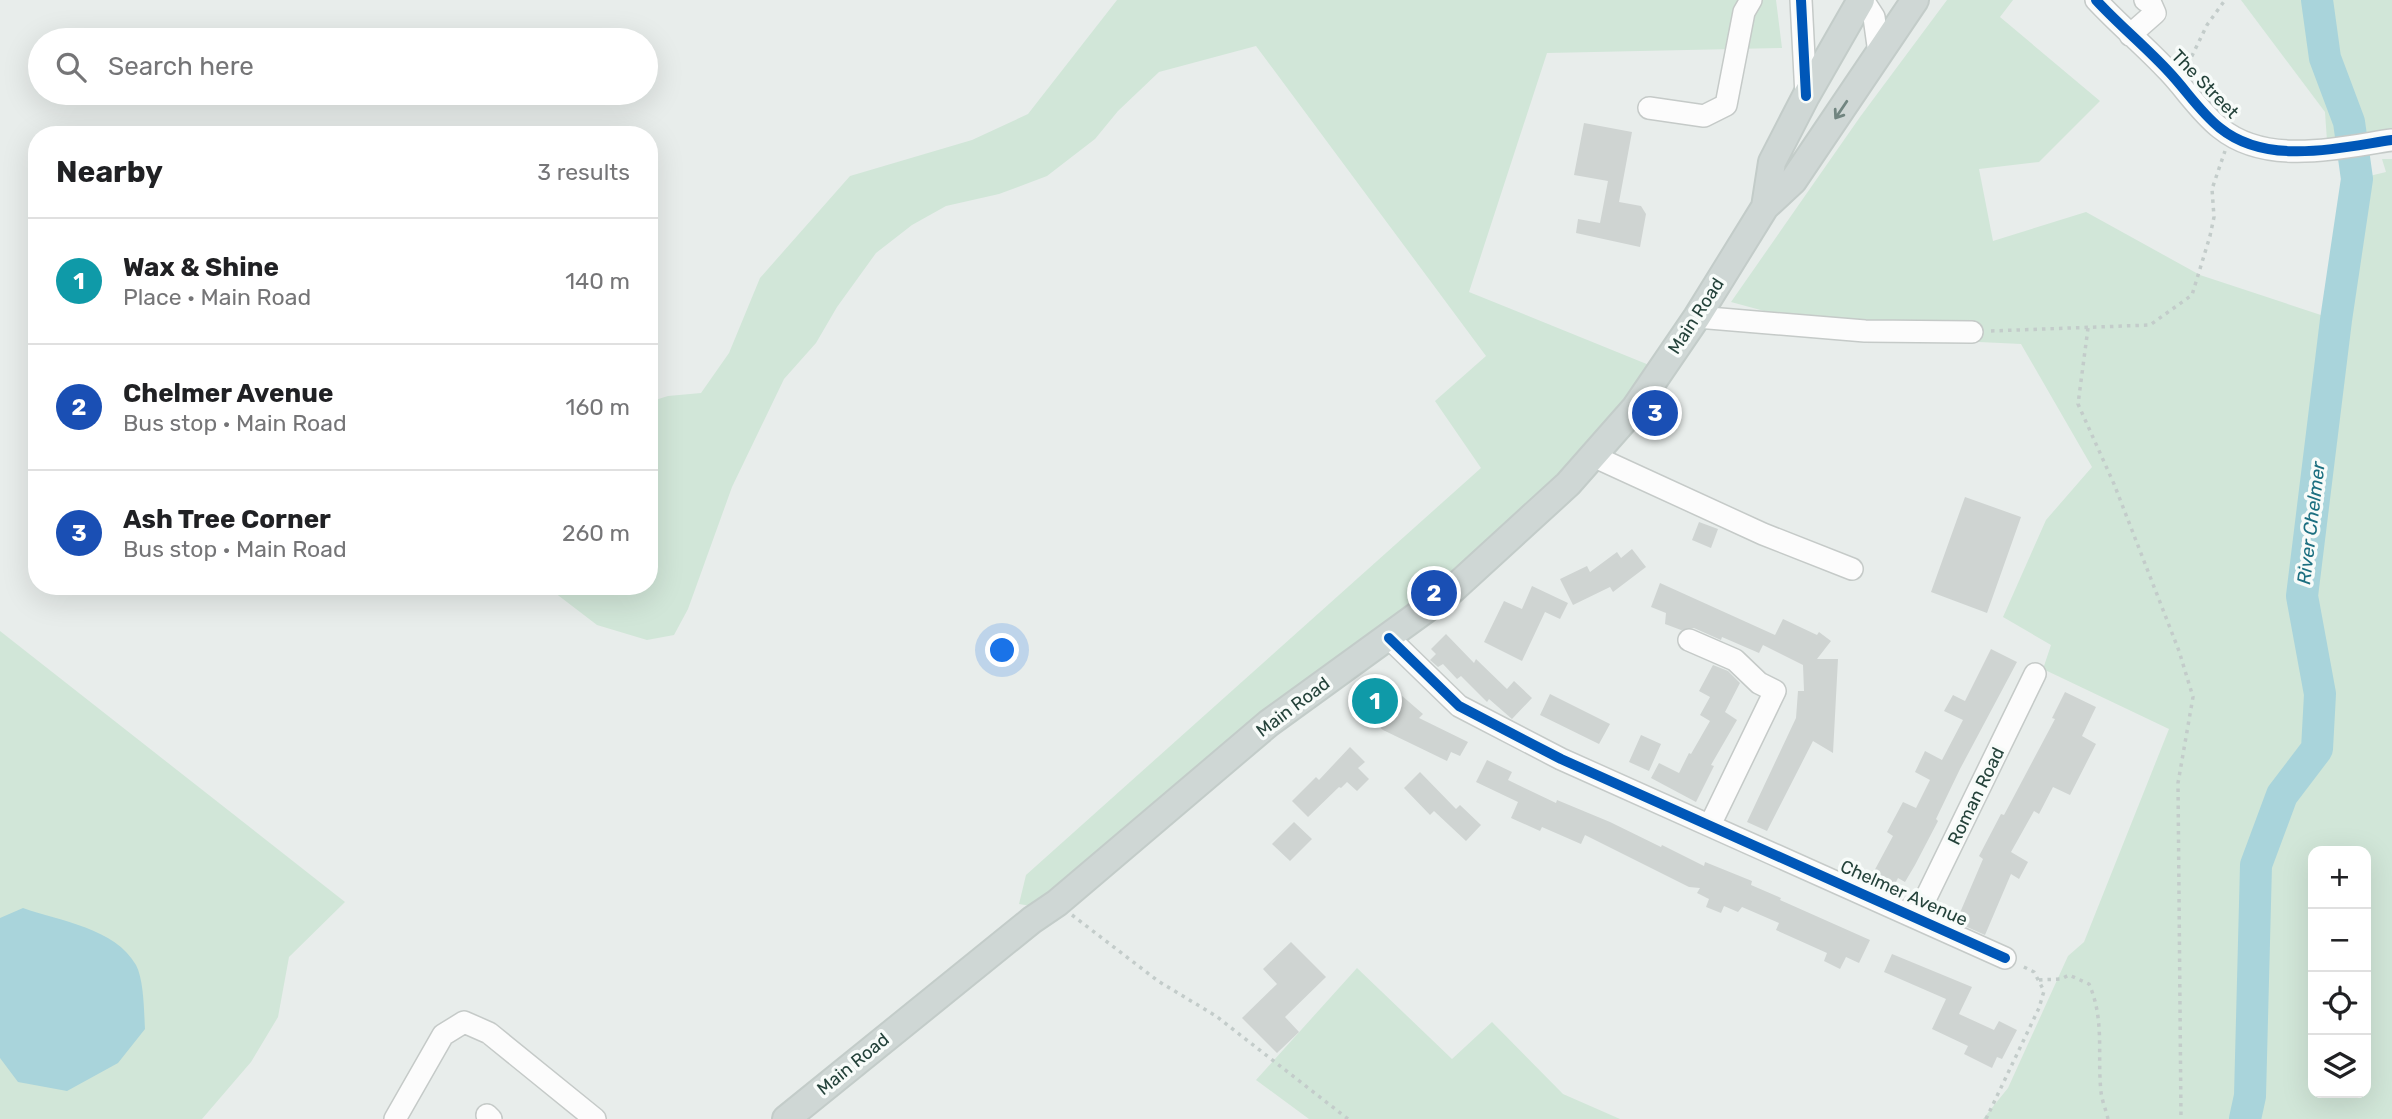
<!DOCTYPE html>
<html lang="en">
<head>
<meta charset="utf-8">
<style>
  body { margin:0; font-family:Rubik,sans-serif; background:#f6f6f6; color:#202124 }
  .controls { position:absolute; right:21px; bottom:21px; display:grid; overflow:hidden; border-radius:14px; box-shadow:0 7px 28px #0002 }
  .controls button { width:63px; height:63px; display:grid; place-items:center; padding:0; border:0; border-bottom:2px solid #e0e0e0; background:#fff; color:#202124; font:35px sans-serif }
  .you { position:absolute; left:1003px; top:651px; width:24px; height:24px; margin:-18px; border:5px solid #fff; border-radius:50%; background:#1a73e8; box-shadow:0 0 0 10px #1a73e833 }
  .badge { display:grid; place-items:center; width:46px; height:46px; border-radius:50%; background:#0b8043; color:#fff; font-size:23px; font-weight:700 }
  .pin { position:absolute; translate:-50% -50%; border:4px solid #fff; box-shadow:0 2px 7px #0006 }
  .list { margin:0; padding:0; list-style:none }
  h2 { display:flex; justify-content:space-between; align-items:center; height:91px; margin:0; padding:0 28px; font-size:30px }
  h2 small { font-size:23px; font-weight:400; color:#757577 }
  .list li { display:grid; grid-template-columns:46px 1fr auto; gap:21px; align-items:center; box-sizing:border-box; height:126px; padding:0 28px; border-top:2px solid #e0e0e0 }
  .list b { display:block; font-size:26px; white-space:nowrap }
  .list p { margin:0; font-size:23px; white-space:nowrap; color:#757577 }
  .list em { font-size:23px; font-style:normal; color:#757577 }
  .icon { flex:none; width:38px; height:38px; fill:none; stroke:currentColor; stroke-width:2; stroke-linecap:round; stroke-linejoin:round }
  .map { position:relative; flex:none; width:2392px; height:1119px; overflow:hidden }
  .search { position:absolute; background:#fff; box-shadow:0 7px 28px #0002; left:28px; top:28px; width:630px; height:77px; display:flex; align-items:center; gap:18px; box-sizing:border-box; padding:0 24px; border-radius:38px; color:#757577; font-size:26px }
  .panel { position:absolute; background:#fff; box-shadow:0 7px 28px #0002; left:28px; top:126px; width:630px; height:469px; border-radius:28px }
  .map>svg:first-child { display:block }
  .green { fill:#d1e6d8; fill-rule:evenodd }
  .water { fill:#a9d4db }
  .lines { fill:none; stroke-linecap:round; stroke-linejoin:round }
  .river { stroke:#a9d4db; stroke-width:32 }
  .building { fill:#cfd4d2 }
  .minor-casing { stroke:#c5cac8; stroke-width:24 }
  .major-casing { stroke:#c3ccc9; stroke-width:30 }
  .path { stroke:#c3ccca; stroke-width:3.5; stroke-dasharray:3.5 5; stroke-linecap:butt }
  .minor { stroke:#fcfcfc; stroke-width:21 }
  .major { stroke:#cfd7d5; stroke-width:26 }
  .cycleway-casing { stroke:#f7fbf9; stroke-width:15 }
  .cycleway { stroke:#0057b8; stroke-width:10 }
  .oneway { stroke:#718580 }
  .labels { text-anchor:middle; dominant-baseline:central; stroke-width:7; stroke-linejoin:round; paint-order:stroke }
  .street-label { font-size:18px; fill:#24423a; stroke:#f7fbf9 }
  .water-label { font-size:19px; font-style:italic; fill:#1c6f80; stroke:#f7fbf9 }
</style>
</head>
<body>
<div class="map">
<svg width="2392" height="1119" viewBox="0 0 2392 1119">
  <rect width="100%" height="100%" fill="#e8edeb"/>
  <path class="green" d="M1117 0H1776L1782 48 1547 53 1469 292 1654 367 1522 520 1262 721 1031 906 1019 904 1026 875 1481 468 1435 401 1486 356 1256 46 1159 72 1118 111 1095 139 1047 176 999 194 946 206 912 225 876 253 837 307 816 343 784 379 732 487 688 609 674 635 647 640 597 625 546 586H649V402L668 396 701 393 729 353 760 278 850 176 972 140 1028 114Z
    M1947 0H2013L2000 17 2100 101 2039 162 1979 169 1993 241 2086 212 2200 275 2336 320 2357 179 2386 172 2382 159H2392V1119H1983L2008 1088 2068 956 2084 942 2169 729 2043 669 2051 645 2003 617 2046 520 2092 467 2021 344 1856 336 1731 302 1860 117ZM2313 851H2366V1093H2313Z
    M2241 0H2392V131L2327 141 2325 112Z
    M0 631 345 902 289 957 278 1017 251 1062 202 1119H0Z
    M1357 968 1452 1059 1492 1022 1563 1094 1620 1119H1309L1256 1080Z"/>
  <path class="water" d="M23 908C60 921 115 928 136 965 144 980 144 1012 145 1029L118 1063 67 1091 18 1082 0 1058V918Z"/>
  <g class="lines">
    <path class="river" d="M2245 1119 2250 1096 2256 865 2282 795 2317 749 2320 694 2302 596 2336 320 2357 179 2349 122 2325 58 2317 0"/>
  </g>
  <path class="building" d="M1584 123 1632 132 1619 202 1641 206 1646 214 1640 247 1576 233 1578 219 1600 223 1608 181 1574 175Z
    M1965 497 2021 517 1987 613 1931 592Z
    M1699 522 1718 529 1711 548 1692 540Z
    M1632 549 1646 567 1613 592 1610 587 1573 605 1560 579 1587 566 1590 572 1617 552 1621 558Z
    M1660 583 1775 635 1783 619 1817 635 1819 632 1831 641 1817 659H1838L1833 753 1813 741 1767 831 1747 822 1796 718 1798 691H1804L1803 665 1763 645 1759 653 1722 637 1721 640 1694 628 1681 630 1665 624 1666 613 1651 607Z
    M1532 586 1568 603 1560 619 1545 612 1522 661 1484 642 1504 601 1522 609Z
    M1446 634 1474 663 1476 659 1507 689 1514 681 1532 698 1512 719 1489 699 1487 702 1461 676 1457 679 1443 664 1438 667 1430 660 1436 654 1431 649Z
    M1991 649 2017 662 1960 769 1936 819 1938 821 1915 865 1905 882 1898 878 1894 886 1872 875 1893 836 1887 832 1903 802 1916 808 1930 780 1915 772 1925 751 1942 760 1963 720 1944 711 1953 695 1965 701Z
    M1713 665 1728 671 1740 683 1725 712 1737 720 1711 765 1714 766 1696 802 1651 778 1659 763 1679 773 1689 753 1691 754 1710 721 1700 715 1710 697 1699 691Z
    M1380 682 1398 699 1401 695 1423 714 1419 718 1468 742 1460 756 1451 752 1447 761 1383 730 1370 720 1357 707Z
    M2065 692 2096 707 2082 736 2096 744 2070 795 2053 787 2039 814 2034 811 2011 852 2028 862 2019 879 2011 874 1985 935 1956 922 1983 859 1979 856 2001 814 2004 815 2055 719 2052 718Z
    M1550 694 1610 724 1599 744 1540 715Z
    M1641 735 1661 744 1649 771 1629 762Z
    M1350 747 1365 762 1358 768 1369 779 1357 791 1347 782 1341 788 1339 787 1308 817 1292 801 1316 777 1319 780Z
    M1487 760 1512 772 1508 780 1556 803 1557 800 1610 822 1661 847 1662 845 1704 866 1705 862 1752 881 1751 885 1781 898 1780 900 1870 940 1859 963 1846 957 1840 969 1824 961 1827 953 1776 930 1779 923 1742 907 1738 912 1724 906 1721 913 1706 907 1709 899 1697 893 1700 888 1689 887 1585 835 1581 844 1542 827 1540 831 1511 818 1518 802 1476 782Z
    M1420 772 1456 809 1460 805 1481 825 1466 841 1434 811 1430 815 1404 788Z
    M1294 822 1312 839 1290 861 1272 844Z
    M1291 942 1326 977 1285 1017 1299 1032 1277 1053 1242 1018 1277 984 1263 969Z
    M1892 954 1972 987 1959 1014 1994 1030 1999 1021 2017 1030 2002 1059 1997 1057 1992 1068 1964 1054 1968 1046 1932 1029 1946 999 1884 972Z"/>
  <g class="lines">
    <defs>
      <path id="minor" d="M1801 0 1806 96
        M1863 0 1874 17 1879 53
        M2096 0C2119 25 2146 47 2169 72 2186 90 2200 112 2220 128 2267 166 2337 148 2392 140
        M2130 35 2155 13 2151 4 2145 0
        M1649 108 1704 116 1726 105 1744 12 1751 0
        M1697 317 1865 331 1972 332
        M1593 456 1763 534 1852 569
        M1389 638 1459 706 1561 759 2005 958
        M1689 640 1735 660 1759 683 1775 691 1710 825
        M1916 918 2035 674
        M487 1115 491 1119
        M395 1119 443 1035 464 1022 489 1033 595 1119"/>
      <path id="major" d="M1765 207 1772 162 1806 96 1861 0
        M786 1119 1032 920 1057 903 1269 723 1451 591 1568 484 1635 408 1697 317 1765 207 1793 181 1915 0"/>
    </defs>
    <use href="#minor" class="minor-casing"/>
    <use href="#major" class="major-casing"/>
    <path class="path" d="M2188 64 2207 25 2225 0
      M2088 328 2078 404 2114 484 2179 651 2193 697 2178 783 2181 1119
      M1991 331 2150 325 2192 295 2210 236 2214 217 2212 189 2225 151
      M1072 915 1158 981 1216 1016 1348 1119
      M2039 980 2061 979 2069 975 2089 984C2105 1020 2097 1055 2101 1092 2102 1101 2106 1110 2108 1119
      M1986 1119 2039 1008 2044 991 2034 972 2020 965"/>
    <use href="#minor" class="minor"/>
    <use href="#major" class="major"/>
    <defs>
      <path id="cycleway" d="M1801 0 1806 96
        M2096 0C2119 25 2146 47 2169 72 2186 90 2200 112 2220 128 2267 166 2337 148 2392 140
        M1389 638 1459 706 1561 759 2005 958"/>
    </defs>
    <use href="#cycleway" class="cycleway-casing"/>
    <use href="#cycleway" class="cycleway"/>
  </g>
  <defs><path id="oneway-shaft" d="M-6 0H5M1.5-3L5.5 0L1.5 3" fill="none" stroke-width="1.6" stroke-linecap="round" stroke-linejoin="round" transform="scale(1.75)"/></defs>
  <use class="oneway" href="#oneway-shaft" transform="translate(1841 110) rotate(124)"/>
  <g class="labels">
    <g class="street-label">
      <text transform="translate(2205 84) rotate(46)">The Street</text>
      <text transform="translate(1696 316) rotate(-57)">Main Road</text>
      <text transform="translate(1293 707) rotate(-37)">Main Road</text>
      <text transform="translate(1976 796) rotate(-64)">Roman Road</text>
      <text transform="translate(1904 893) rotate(24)">Chelmer Avenue</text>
      <text transform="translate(853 1064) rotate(-39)">Main Road</text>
    </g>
    <g class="water-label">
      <text transform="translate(2311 523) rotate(-83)">River Chelmer</text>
    </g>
  </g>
</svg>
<div class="controls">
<button>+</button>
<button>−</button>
<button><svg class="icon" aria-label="locate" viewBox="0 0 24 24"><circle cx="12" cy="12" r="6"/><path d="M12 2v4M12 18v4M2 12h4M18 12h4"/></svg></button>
<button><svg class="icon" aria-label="layers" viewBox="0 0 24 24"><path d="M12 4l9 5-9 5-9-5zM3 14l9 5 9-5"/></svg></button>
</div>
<div class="you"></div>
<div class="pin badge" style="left:1375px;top:701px;background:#0f9aa8">1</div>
<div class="pin badge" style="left:1434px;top:593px;background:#1a4fb4">2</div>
<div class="pin badge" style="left:1655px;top:413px;background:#1a4fb4">3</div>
<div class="search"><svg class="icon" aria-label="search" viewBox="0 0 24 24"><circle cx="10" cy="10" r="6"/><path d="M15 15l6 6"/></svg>Search here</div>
<section class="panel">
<h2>Nearby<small>3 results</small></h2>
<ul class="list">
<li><span class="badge" style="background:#0f9aa8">1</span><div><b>Wax &amp; Shine</b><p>Place · Main Road</p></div><em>140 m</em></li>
<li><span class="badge" style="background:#1a4fb4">2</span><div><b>Chelmer Avenue</b><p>Bus stop · Main Road</p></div><em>160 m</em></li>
<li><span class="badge" style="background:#1a4fb4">3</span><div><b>Ash Tree Corner</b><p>Bus stop · Main Road</p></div><em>260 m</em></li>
</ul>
</section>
</div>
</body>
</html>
